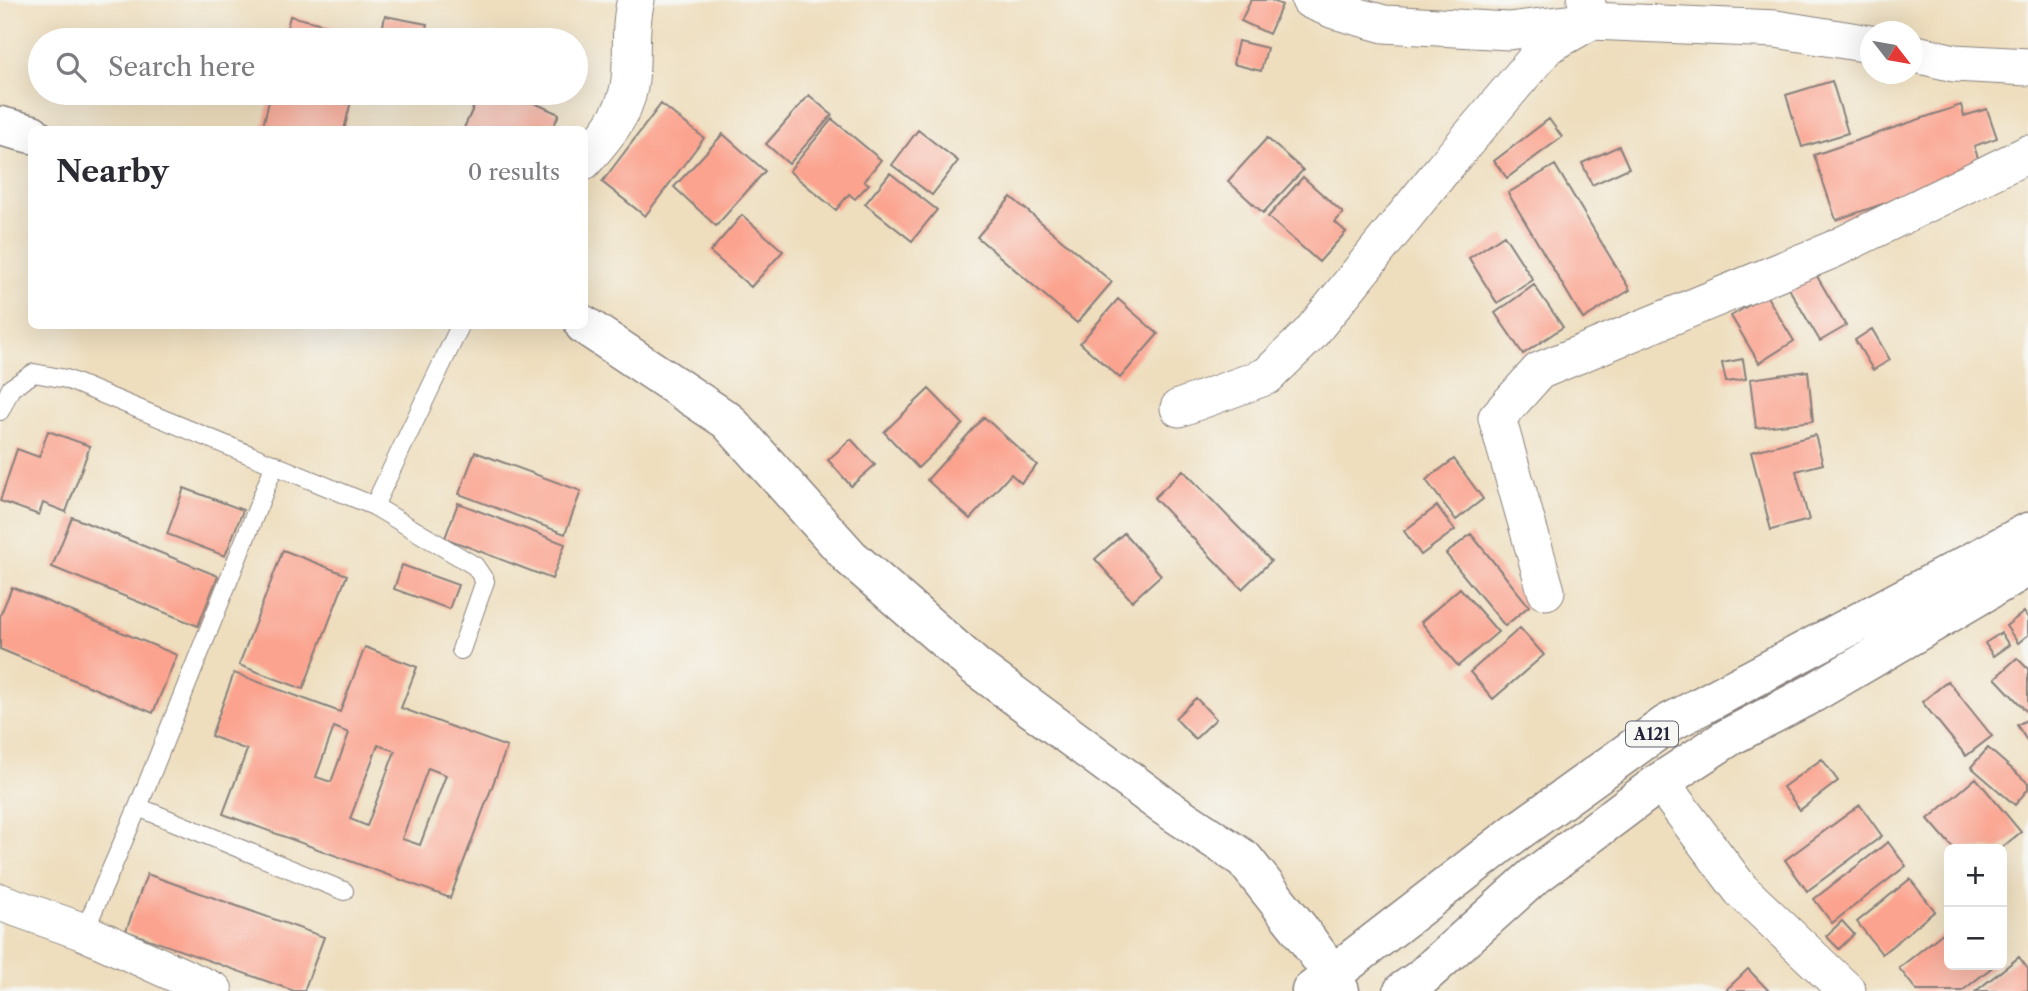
<!DOCTYPE html>
<html lang="en">
<head>
<meta charset="utf-8">
<style>
  body { margin:0; font-family:"Libre Caslon Text",serif; background:#f7f7f7; color:#2b2b33 }
  .controls { position:absolute; right:21px; bottom:21px; display:grid; overflow:hidden; border-radius:10px; box-shadow:0 7px 28px #0002 }
  .controls button { width:63px; height:63px; display:grid; place-items:center; padding:0; border:0; border-bottom:2px solid #e1e1e2; background:#fff; color:#2b2b33; font:35px sans-serif }
  .compass { position:absolute; left:1860px; top:21px; width:63px; height:63px; border-radius:50%; background:#fff; box-shadow:0 7px 28px #0002; rotate:121deg }
  .list { margin:0; padding:0; list-style:none }
  h2 { display:flex; justify-content:space-between; align-items:center; height:91px; margin:0; padding:0 28px; font-size:30px }
  h2 small { font-size:23px; font-weight:400; color:#7c7c81 }
  .icon { flex:none; width:38px; height:38px; fill:none; stroke:currentColor; stroke-width:2; stroke-linecap:round; stroke-linejoin:round }
  .map { position:relative; flex:none; width:2028px; height:991px; overflow:hidden }
  .search { position:absolute; background:#fff; box-shadow:0 7px 28px #0002; left:28px; top:28px; width:560px; height:77px; display:flex; align-items:center; gap:18px; box-sizing:border-box; padding:0 24px; border-radius:38px; color:#7c7c81; font-size:26px }
  .panel { position:absolute; background:#fff; box-shadow:0 7px 28px #0002; left:28px; top:126px; width:560px; height:203px; border-radius:10px }
  .map>svg:first-child { display:block }
  .building { fill:#fba38e; fill-rule:evenodd }
  .lines { fill:none; stroke-linecap:round; stroke-linejoin:round }
  .service-casing { stroke:#88807c; stroke-width:20 }
  .minor-casing { stroke:#88807c; stroke-width:39 }
  .tertiary-casing { stroke:#88807c; stroke-width:41 }
  .primary-casing { stroke:#88807c; stroke-width:41 }
  .service { stroke:#fff; stroke-width:18 }
  .minor { stroke:#fff; stroke-width:37 }
  .tertiary { stroke:#fff; stroke-width:38 }
  .primary { stroke:#fff; stroke-width:38 }
  .labels { text-anchor:middle; dominant-baseline:central; stroke-width:5; stroke-linejoin:round; paint-order:stroke }
  .shield { fill:#f6f6f2; stroke:#626272; stroke-width:2 }
  .shield-label { font-size:16px; font-weight:bold; fill:#22223b }
</style>
</head>
<body>
<div class="map">
<svg width="2028" height="991" viewBox="0 0 2028 991">
  <rect width="100%" height="100%" fill="#f6f6f2"/>
  <filter id="ink" filterUnits="userSpaceOnUse"><feTurbulence type="fractalNoise" baseFrequency=".0143" numOctaves="2"/><feDisplacementMap in="SourceGraphic" scale="14" xChannelSelector="R" yChannelSelector="G"/><feConvolveMatrix kernelMatrix="1 2 1 2 8 2 1 2 1" color-interpolation-filters="sRGB"/></filter>
  <filter id="wash" filterUnits="userSpaceOnUse"><feTurbulence type="fractalNoise" baseFrequency=".00686" numOctaves="4" result="noise"/><feDisplacementMap in="SourceGraphic" scale="28" xChannelSelector="R" yChannelSelector="G"/><feGaussianBlur stdDeviation="1.57" result="paint"/><feColorMatrix in="noise" values="0 0 0 0 0 0 0 0 0 0 0 0 0 0 0 0 0 1.4 0 .05"/><feComposite in="paint" operator="in"/></filter>
  <g filter="url(#wash)">
    <rect width="100%" height="100%" fill="#eedebe"/>
    <g id="blocks">
      <path class="building" d="M1251 0H1271L1282 5 1269 34 1241 21Z
        M290 16 367 35 366 40H284Z
        M385 16 427 24 424 40H380Z
        M1238 41 1267 48 1261 71 1233 64Z
        M1832 81 1848 133 1802 147 1786 95Z
        M271 93H353L344 130H262Z
        M480 93H512L559 114 552 130H463Z
        M809 95 832 115 789 164 766 144Z
        M661 104 704 138 645 216 602 182Z
        M1961 105 1964 116 1987 109 1997 138 1974 146 1982 170 1836 220 1814 155Z
        M832 119 881 160 864 181 869 184 855 199 849 194 836 210 789 171Z
        M1549 119 1562 137 1507 178 1494 161Z
        M918 130 958 161 932 195 892 165Z
        M723 134 765 171 716 226 674 187Z
        M1267 138 1303 170 1263 213 1228 181Z
        M1619 146 1629 168 1592 185 1582 163Z
        M1555 165 1630 290 1583 319 1508 193Z
        M890 173 937 210 912 241 865 204Z
        M1303 177 1343 213 1335 222 1346 232 1319 262 1268 217Z
        M1011 197 1112 282 1077 323 977 237Z
        M742 215 783 251 751 287 710 252Z
        M1504 235 1533 280 1497 303 1469 258Z
        M1811 266 1846 326 1820 341 1785 282Z
        M1534 285 1563 327 1523 354 1495 313Z
        M1766 295 1794 341 1759 363 1731 316Z
        M1118 299 1158 334 1120 378 1080 343Z
        M1872 329 1890 360 1873 370 1855 340Z
        M1743 359 1746 379 1726 382 1722 363Z
        M1808 371 1813 421 1756 428 1750 379Z
        M929 389 963 424 918 468 884 432Z
        M984 417 1037 465 1021 483 1011 474 970 519 927 480Z
        M48 431 90 446 66 512 43 503 39 515 0 501 17 449 39 457Z
        M1815 435 1823 464 1796 471 1809 520 1771 530 1751 452Z
        M851 439 875 465 851 486 828 460Z
        M475 452 581 491 565 534 459 494Z
        M1454 459 1483 499 1456 520 1426 480Z
        M1183 470 1271 561 1242 589 1154 498Z
        M184 488 243 510 225 556 167 534Z
        M458 503 565 544 552 579 445 538Z
        M1437 506 1455 530 1421 555 1404 531Z
        M72 517 218 576 198 626 52 567Z
        M1124 533 1161 575 1132 601 1095 559Z
        M1471 534 1529 606 1505 626 1446 554Z
        M283 550 347 575 303 689 239 665Z
        M402 565 458 585 449 609 394 589Z
        M12 587 177 655 153 713 0 649V616Z
        M1460 588 1498 632 1458 666 1421 622Z
        M2024 612 2028 618V635L2018 643 2006 626Z
        M1520 628 1544 655 1493 699 1470 672Z
        M2001 633 2009 645 1993 656 1985 643Z
        M365 647 417 667 401 708 507 747 450 898 223 814 247 750 211 736 234 673 340 712ZM334 727 349 733 331 782 316 777ZM378 745 395 751 367 826 350 819ZM428 768 446 775 420 845 402 839Z
        M2017 658 2028 669V713L1995 678Z
        M1948 681 1992 736 1966 756 1922 702Z
        M1196 698 1216 719 1195 739 1175 718Z
        M2028 719V742L2017 725Z
        M1988 748 2028 783V789L2015 805 1971 767Z
        M1822 759 1838 781 1800 810 1783 787Z
        M1976 778 2021 832 2000 849H1954L1928 819Z
        M1860 805 1882 836 1807 891 1785 860Z
        M1888 842 1906 866 1832 923 1814 899Z
        M147 874 324 937 304 991H294L126 931Z
        M1910 879 1935 911 1882 954 1857 922Z
        M1842 921 1854 934 1839 949 1826 936Z
        M1949 928V965H1995L1962 991H1917L1899 968Z
        M2019 957 2028 969V991H1976Z
        M1748 969 1769 991H1725Z"/>
    </g>
  </g>
  <g filter="url(#ink)">
    <use href="#blocks" fill-opacity="0" stroke="#88807c" stroke-width="2"/>
    <g class="lines">
      <defs>
        <path id="service" d="M0 411 11 388 34 373 66 379 374 506 460 326
          M374 506 475 566 485 581 461 650
          M138 807 344 891
          M84 932 138 807 275 464"/>
        <path id="minor" d="M1310 0 1334 10 1384 24 1509 31 1591 21 1776 29 1870 44
          M1912 53 1954 63 2028 67
          M584 161C603 139 624 116 629 87 634 58 628 29 636 0
          M1179 408 1267 376 1310 334 1442 170 1547 46 1591 21 1586 0
          M1546 591 1497 418 1539 371 1832 250 2028 154
          M1660 782 1741 890 1847 991
          M0 902 84 932 214 991"/>
        <path id="tertiary" d="M0 126 32 134
          M584 325 728 421 850 557 976 667 1164 806 1244 859 1298 927 1332 974 1340 991"/>
        <path id="primary" d="M1311 991 1514 834 1667 724 2028 532
          M1403 991 1420 979 1532 878 1660 782 1729 737 1813 693 2028 567"/>
      </defs>
      <use href="#service" class="service-casing"/>
      <use href="#minor" class="minor-casing"/>
      <use href="#tertiary" class="tertiary-casing"/>
      <use href="#primary" class="primary-casing"/>
      <use href="#service" class="service"/>
      <use href="#minor" class="minor"/>
      <use href="#tertiary" class="tertiary"/>
      <use href="#primary" class="primary"/>
    </g>
  </g>
  <g class="labels">
    <rect class="shield" x="1626" y="721.5" width="52" height="25" rx="5"/>
    <g class="shield-label">
      <text x="1652" y="734">A121</text>
    </g>
  </g>
</svg>
<div class="controls">
<button>+</button>
<button>−</button>
</div>
<svg class="compass" viewBox="-18 -18 36 36"><path d="M0-13l5 13h-10z" fill="#e53935"/><path d="M0 13l5-13h-10z" fill="#7c7c81"/></svg>
<div class="search"><svg class="icon" aria-label="search" viewBox="0 0 24 24"><circle cx="10" cy="10" r="6"/><path d="M15 15l6 6"/></svg>Search here</div>
<section class="panel">
<h2>Nearby<small>0 results</small></h2>
<ul class="list">
</ul>
</section>
</div>
</body>
</html>
